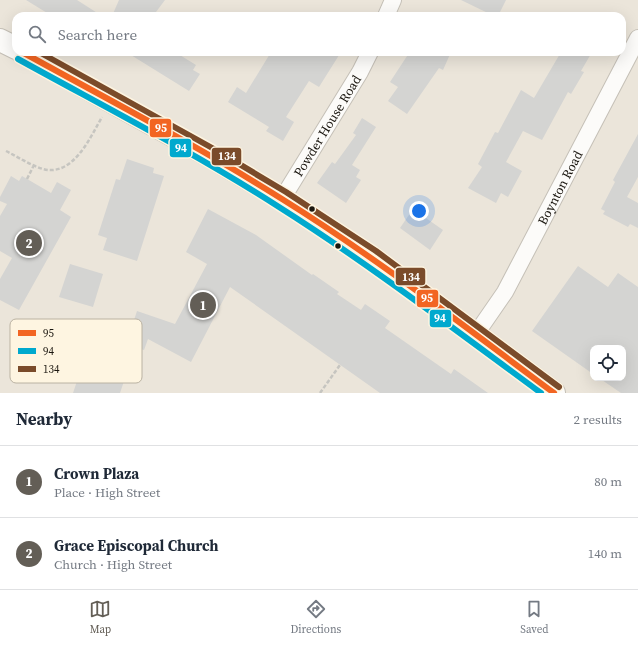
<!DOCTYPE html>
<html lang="en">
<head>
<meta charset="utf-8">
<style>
  body { margin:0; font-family:"Source Serif 4",serif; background:#f6f6f7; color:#1f2937 }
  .controls { position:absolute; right:12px; bottom:12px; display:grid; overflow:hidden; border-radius:8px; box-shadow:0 4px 16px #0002 }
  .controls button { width:36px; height:36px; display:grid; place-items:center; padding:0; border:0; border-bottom:1px solid #e0e1e3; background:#fff; color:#1f2937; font:20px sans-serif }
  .you { position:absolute; left:419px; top:211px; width:14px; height:14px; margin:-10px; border:3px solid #fff; border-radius:50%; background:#1a73e8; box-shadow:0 0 0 6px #1a73e833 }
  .badge { display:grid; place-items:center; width:26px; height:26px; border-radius:50%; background:#635e56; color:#fff; font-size:13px; font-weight:700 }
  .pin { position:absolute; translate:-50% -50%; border:2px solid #fff; box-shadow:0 1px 4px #0006 }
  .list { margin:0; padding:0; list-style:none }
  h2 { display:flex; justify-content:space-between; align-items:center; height:52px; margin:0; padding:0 16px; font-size:17px }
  h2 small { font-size:13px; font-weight:400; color:#747a83 }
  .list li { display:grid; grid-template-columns:26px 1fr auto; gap:12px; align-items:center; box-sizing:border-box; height:72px; padding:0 16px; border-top:1px solid #e0e1e3 }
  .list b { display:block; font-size:15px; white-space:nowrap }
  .list p { margin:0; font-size:13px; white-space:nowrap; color:#747a83 }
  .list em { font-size:13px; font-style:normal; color:#747a83 }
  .icon { flex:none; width:22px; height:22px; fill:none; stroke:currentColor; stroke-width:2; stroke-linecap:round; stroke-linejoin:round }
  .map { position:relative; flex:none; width:638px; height:393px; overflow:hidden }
  .search { position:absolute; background:#fff; box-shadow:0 4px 16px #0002; left:12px; right:12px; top:12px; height:44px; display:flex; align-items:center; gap:10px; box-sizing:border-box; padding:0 14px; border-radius:12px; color:#747a83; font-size:15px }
  .sheet { height:196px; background:#fff }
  nav { display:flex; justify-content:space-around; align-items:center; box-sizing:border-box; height:56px; border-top:1px solid #e0e1e3; background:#fff; font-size:11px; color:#747a83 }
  nav a { display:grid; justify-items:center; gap:2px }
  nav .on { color:#635e56 }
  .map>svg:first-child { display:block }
  .building { fill:#d4d4d2 }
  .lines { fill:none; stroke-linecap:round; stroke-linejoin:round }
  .minor-casing { stroke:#c5c0b7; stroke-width:18 }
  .primary-casing { stroke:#c5c0b7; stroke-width:24 }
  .path { stroke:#c6c5c0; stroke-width:2.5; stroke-dasharray:4 2; stroke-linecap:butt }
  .minor { stroke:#fcfbf9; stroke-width:16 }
  .primary { stroke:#fcfbf9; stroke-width:22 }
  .bus-1-casing { stroke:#fef5e1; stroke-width:9 }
  .bus-2-casing { stroke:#fef5e1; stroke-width:9 }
  .bus-3-casing { stroke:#fef5e1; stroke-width:9 }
  .bus-1 { stroke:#f26522; stroke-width:6 }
  .bus-2 { stroke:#00a9ce; stroke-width:6 }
  .bus-3 { stroke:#7a4b2a; stroke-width:6 }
  .bus-dot { fill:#1a160f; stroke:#fef5e1; stroke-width:1.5 }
  .labels { text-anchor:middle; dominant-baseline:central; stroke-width:3; stroke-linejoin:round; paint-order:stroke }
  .street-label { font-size:13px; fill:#1a160f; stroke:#fef5e1 }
  .key { fill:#fef5e1; stroke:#bab2a2; stroke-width:1 }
  .key-label { font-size:11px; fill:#1a160f }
  .line-badge { stroke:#fef5e1; stroke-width:1.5 }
  .badge-label { font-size:11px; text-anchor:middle; font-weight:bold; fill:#fff }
</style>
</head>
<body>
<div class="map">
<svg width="638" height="393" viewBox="0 0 638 393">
  <rect width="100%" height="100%" fill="#ebe5da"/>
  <path class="building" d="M26 0H77L102 16H52Z
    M119 0H165L153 16H112Z
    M461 0H506L498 16H494Z
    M126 52H175L196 65 193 70 200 74 189 91Z
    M271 52H341L319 87 309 81 286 117 294 122 283 141 266 131 269 127 228 102 237 87 246 93Z
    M407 52H451L443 70 439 68 407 114 388 101 398 87 390 82 409 53Z
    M561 52H592L581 71 584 72 571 94 568 92 542 140 523 131 506 162 522 171 508 197 501 193 496 203 468 188 482 167 478 164 495 132 498 133 521 90 534 98Z
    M362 118 376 127 352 165 360 170 356 177 361 180 346 203 317 183 332 162 335 164 356 135 353 133Z
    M638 134V177L627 197 638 203V228L630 224 628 227 603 214 605 211 601 209 615 182 613 180Z
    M127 159 154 168 153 173 164 176 137 261 103 250 107 238 98 235 116 179 120 180Z
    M11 176 19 181 22 176 51 193 57 182 71 190 60 210 71 217 19 310 0 300V279L12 258 0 251V216L7 204 0 201V197Z
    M208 209 256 235 312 275 313 274 339 292 337 294 361 310 365 304 390 321 385 328 451 374 454 369 488 393H380L230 287 191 362 148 339 144 350 126 344 137 311 175 324 207 264 186 252Z
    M413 209 443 230 430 250 400 228Z
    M70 264 103 274 93 307 59 297Z
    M578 266 608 287 618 273 638 287V393H621L599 378H623V348H593V374L532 331Z
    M84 360 127 372 120 393H73Z"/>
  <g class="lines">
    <defs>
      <g id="minor">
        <path d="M386 16 393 0"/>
        <path id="s1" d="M282 199 360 72 370 52"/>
        <path id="s2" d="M476 334 505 292 638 38"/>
      </g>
      <path id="primary" d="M0 40 16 48
        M22 52 210 156 282 199 371 257 554 393"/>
    </defs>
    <use href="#minor" class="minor-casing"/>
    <use href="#primary" class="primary-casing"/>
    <path class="path" d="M6 151C18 157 30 165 43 169 73 177 90 138 102 117
      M27 179 34 165
      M320 393 340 365"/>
    <use href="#minor" class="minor"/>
    <use href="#primary" class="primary"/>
    <defs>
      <path id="bus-1" d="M22 52C109 100 198 146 282 199 377 258 465 327 554 393"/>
      <path id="bus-2" d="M18 59C105 107 195 153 279 207 369 264 454 329 541 393"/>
      <path id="bus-3" d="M39 52 214 149 286 192 376 251 559 387"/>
    </defs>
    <use href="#bus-1" class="bus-1-casing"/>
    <use href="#bus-2" class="bus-2-casing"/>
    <use href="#bus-3" class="bus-3-casing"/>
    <use href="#bus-1" class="bus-1"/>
    <use href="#bus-2" class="bus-2"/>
    <use href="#bus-3" class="bus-3"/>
  </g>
  <g class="bus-dot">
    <circle cx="312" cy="209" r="3.5"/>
    <circle cx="338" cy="246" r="3.5"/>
  </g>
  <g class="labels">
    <g class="street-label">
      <text stroke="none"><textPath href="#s1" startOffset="86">Powder House Road</textPath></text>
      <text stroke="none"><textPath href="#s2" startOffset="169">Boynton Road</textPath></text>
    </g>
  </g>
  <rect x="10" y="319" width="132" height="64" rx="6" class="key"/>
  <rect x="18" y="330" width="18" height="6" fill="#f26522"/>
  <rect x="18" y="348" width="18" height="6" fill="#00a9ce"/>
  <rect x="18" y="366" width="18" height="6" fill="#7a4b2a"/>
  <g class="key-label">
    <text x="43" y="337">95</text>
    <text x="43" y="355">94</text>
    <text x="43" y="373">134</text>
  </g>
  <g class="line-badge">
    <rect x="149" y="118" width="23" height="20" rx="4" fill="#f26522"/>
    <rect x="169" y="138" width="23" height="20" rx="4" fill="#00a9ce"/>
    <rect x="211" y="147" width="31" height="19" rx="4" fill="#7a4b2a"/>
    <rect x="395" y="267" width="31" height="19" rx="4" fill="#7a4b2a"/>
    <rect x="416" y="289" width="23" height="19" rx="4" fill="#f26522"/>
    <rect x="429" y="309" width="23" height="19" rx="4" fill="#00a9ce"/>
  </g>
  <g class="badge-label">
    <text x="161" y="132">95</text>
    <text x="181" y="152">94</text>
    <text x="227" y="160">134</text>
    <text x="411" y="281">134</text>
    <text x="427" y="302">95</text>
    <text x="440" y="322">94</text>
  </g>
</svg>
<div class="controls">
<button><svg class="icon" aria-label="locate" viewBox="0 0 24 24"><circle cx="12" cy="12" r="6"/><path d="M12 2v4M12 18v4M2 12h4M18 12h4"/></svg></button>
</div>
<div class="you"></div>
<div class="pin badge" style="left:203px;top:305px">1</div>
<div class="pin badge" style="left:29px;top:243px">2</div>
<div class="search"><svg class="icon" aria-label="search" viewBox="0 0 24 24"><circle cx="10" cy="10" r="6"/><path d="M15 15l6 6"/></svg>Search here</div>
</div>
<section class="sheet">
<h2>Nearby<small>2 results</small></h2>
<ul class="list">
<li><span class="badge">1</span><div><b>Crown Plaza</b><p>Place · High Street</p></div><em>80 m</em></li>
<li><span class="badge">2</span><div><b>Grace Episcopal Church</b><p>Church · High Street</p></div><em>140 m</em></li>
</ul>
</section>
<nav>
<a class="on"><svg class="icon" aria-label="map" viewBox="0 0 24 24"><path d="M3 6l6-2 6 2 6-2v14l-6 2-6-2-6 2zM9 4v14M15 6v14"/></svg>Map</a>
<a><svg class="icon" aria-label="directions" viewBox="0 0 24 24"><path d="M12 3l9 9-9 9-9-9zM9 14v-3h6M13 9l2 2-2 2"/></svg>Directions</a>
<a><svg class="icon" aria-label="saved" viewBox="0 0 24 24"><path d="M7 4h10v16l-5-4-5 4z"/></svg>Saved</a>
</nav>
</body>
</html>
